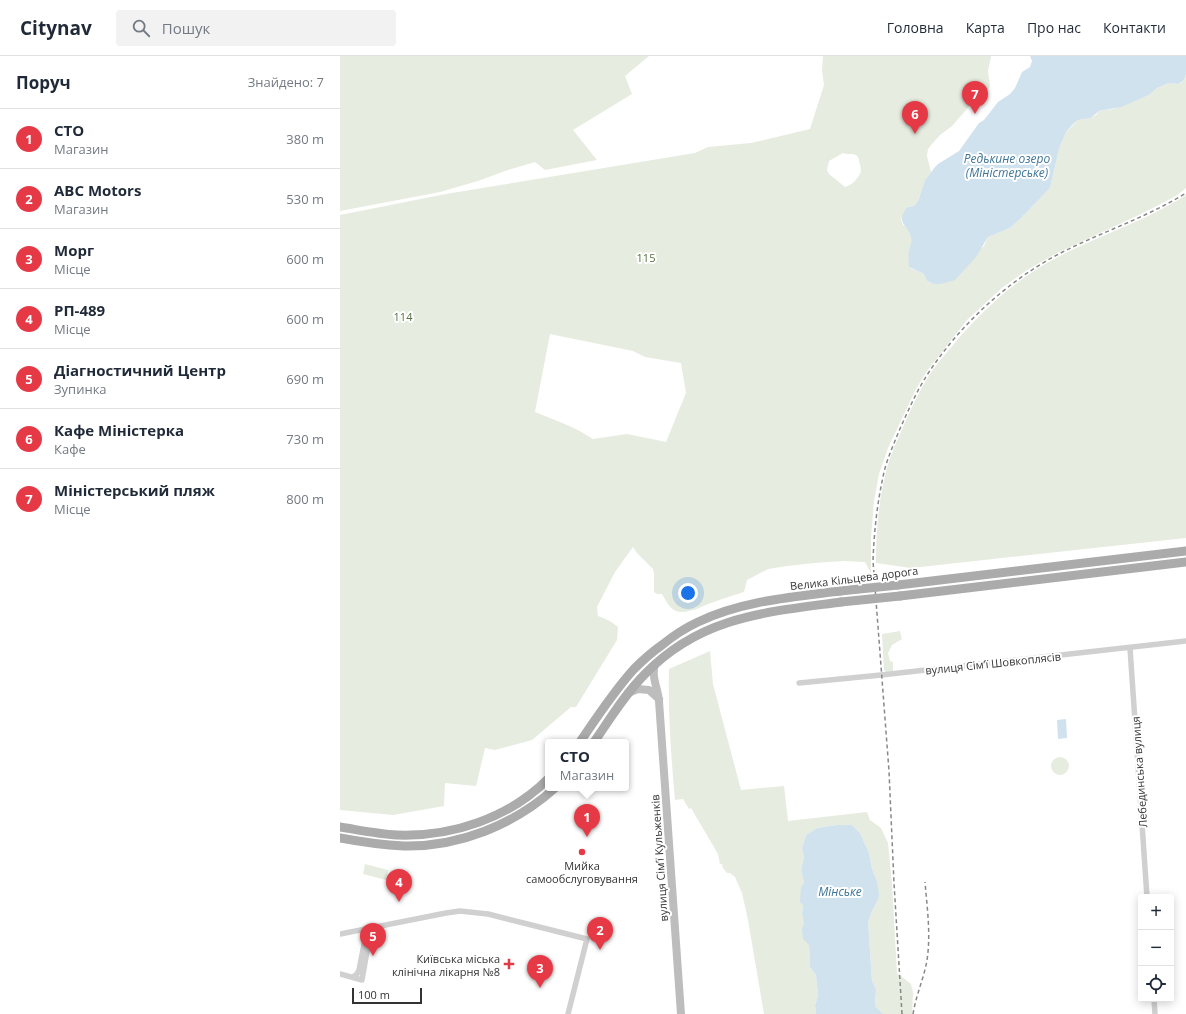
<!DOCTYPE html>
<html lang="uk">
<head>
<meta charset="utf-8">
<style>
  body { margin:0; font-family:"Open Sans",sans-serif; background:#f2f2f3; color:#1f2937 }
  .controls { position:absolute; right:12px; bottom:12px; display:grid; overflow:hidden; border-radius:4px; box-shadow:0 2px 10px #0003 }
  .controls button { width:36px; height:36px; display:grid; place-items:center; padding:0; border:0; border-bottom:1px solid #e0e1e3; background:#fff; color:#1f2937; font:20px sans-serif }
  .scale { position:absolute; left:12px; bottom:10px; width:70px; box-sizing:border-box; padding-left:4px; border:2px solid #333; border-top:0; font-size:11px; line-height:14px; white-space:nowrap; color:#333; -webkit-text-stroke:3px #fff; paint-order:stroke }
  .you { position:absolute; left:348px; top:537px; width:14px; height:14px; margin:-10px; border:3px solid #fff; border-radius:50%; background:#1a73e8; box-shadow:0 0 0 6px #1a73e833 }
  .badge { display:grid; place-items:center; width:26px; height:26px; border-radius:50%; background:#e63946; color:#fff; font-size:13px; font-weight:700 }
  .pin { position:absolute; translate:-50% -33px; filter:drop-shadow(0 1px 2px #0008) }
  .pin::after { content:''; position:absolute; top:21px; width:14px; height:12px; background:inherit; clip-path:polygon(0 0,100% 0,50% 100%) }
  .popup { position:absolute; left:205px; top:683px; width:84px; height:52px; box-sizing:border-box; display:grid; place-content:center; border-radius:4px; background:#fff; filter:drop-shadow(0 1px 3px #0005); font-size:13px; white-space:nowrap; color:#747a83 }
  .popup b { font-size:15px; color:#1f2937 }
  .popup::after { content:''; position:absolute; left:50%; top:100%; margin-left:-8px; border:8px solid transparent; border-top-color:#fff }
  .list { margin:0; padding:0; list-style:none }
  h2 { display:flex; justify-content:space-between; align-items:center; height:52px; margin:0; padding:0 16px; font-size:17px }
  h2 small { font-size:13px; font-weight:400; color:#747a83 }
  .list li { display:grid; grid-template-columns:26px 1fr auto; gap:12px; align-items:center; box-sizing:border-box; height:60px; padding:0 16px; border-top:1px solid #e0e1e3 }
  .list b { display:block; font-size:15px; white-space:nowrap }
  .list p { margin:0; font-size:13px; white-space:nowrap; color:#747a83 }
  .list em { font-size:13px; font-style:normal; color:#747a83 }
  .icon { flex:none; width:22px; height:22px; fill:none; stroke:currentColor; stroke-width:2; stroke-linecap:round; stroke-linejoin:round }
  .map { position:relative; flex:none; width:846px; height:958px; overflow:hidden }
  header { display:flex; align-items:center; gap:24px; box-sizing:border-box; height:56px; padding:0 20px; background:#fff; border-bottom:1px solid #e0e1e3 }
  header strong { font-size:19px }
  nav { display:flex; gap:22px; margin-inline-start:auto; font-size:14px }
  .search { width:280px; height:36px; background:#f2f2f3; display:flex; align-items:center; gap:10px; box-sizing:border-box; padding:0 14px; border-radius:4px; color:#747a83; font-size:15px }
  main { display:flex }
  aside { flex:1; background:#fff }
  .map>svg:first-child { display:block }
  .green { fill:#e6ecdf; fill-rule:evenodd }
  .water { fill:#cfe2ee }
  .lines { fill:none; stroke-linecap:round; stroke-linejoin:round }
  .street { stroke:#d0d0d0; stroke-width:5.5 }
  .secondary { stroke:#bdbdbd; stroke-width:8 }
  .primary { stroke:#ababab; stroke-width:9 }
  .rail { stroke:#888; stroke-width:1.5; stroke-dasharray:4 3; stroke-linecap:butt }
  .primary-bridge { stroke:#ababab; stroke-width:9 }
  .poi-dot { fill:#e63946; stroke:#fff; stroke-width:1.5 }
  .labels { text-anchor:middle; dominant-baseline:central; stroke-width:4; stroke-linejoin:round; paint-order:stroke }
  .park-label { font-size:11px; fill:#56703f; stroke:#fff }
  .street-label { font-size:11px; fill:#333; stroke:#fff }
  .poi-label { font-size:11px; fill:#333; stroke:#fff }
  .water-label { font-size:12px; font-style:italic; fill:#3f7597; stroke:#fff }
</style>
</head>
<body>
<header>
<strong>Citynav</strong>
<div class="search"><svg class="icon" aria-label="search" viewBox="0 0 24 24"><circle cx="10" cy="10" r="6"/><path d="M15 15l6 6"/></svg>Пошук</div>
<nav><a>Головна</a><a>Карта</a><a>Про нас</a><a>Контакти</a></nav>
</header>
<main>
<aside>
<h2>Поруч<small>Знайдено: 7</small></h2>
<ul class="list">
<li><span class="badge">1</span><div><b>СТО</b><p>Магазин</p></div><em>380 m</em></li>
<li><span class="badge">2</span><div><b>ABC Motors</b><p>Магазин</p></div><em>530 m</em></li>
<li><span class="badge">3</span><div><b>Морг</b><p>Місце</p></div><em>600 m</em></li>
<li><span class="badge">4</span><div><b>РП-489</b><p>Місце</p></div><em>600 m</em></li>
<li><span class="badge">5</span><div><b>Діагностичний Центр</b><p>Зупинка</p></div><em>690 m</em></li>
<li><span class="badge">6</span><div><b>Кафе Міністерка</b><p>Кафе</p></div><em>730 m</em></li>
<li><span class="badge">7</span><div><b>Міністерський пляж</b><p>Місце</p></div><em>800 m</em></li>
</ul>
</aside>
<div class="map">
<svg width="846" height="958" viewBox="0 0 846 958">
  <rect width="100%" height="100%" fill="#fff"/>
  <path class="green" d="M0 0H309L285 20 292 38 233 74 257 104 205 114 195 106 165 115 138 125 100 136 0 155Z
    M483 0H651L648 15 650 30 649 32 633 46 612 70 600 79 592 88 588 93 587 100 591 116 585 124 578 145 574 150 567 151 563 159 561 164 563 169 568 172 571 182V189L569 196 570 212 584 218 587 225 591 227 644 190 648 181 670 172 682 161 710 132 719 93 726 76 738 64 751 62 756 59 759 55 773 53 800 43 809 39 817 32 829 27 840 28 844 24 846 18V132L836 140 801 158 715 198 687 214 663 231 627 264 587 315 576 333 548 392 539 418 534 445 531 482V517L525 506 504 505 474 507 447 510 428 513 407 524 404 536C394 539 384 542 374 546 364 549 353 556 341 556 331 556 326 545 322 538H317L314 536V518L313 513 297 497 293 491 275 516 257 551 258 560 270 565 278 571 277 584 236 651H231L192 684 155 694 145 692 136 730 105 727 104 750 53 759 0 754V159L106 138 355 97 368 91 411 87 470 73 484 29 482 14ZM503 97C507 99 513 97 516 99 518 100 519 103 519 105 520 108 521 112 521 115 519 122 512 129 505 131L489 118 487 114 489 105ZM210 278 293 295 305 301 341 307 346 337 326 386 287 378 253 383C235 371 215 364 195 356Z
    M846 139V482L571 512 536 507C536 478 538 449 545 420 548 406 554 391 560 378 569 357 578 337 590 318 598 306 609 294 618 283 647 250 679 221 718 201 760 179 806 165 846 139Z
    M560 575 562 583 552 589 548 597 550 605 553 606V615L546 616 544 614 542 578Z
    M370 595 373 628 401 734 444 730 448 765 527 756 530 764 541 772 548 787 552 828 557 917 571 928 573 937 572 958H543L535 950 536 933 532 925 528 864 532 855 538 844 537 825 532 813 529 797 520 777 512 769H497L477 772 466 779 462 792 464 801 461 814 464 827 463 849 462 857 469 889 470 911 476 919 478 940 475 949 476 958H424L408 864 402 837 395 821 390 817H387L383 812 382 808H380L378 798 351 752 349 753 343 743 335 744C331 700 328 657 329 613Z
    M711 710a9 9 0 1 1 18 0a9 9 0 1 1-18 0Z
    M25 808 48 814 46 824 23 818Z"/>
  <path class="water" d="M690 0H846V18L844 24 839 28 829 27 817 32 809 39 800 43 781 51 759 55 751 62 738 64 732 69 726 76 719 93 710 132 682 161 670 172 648 181 636 201 615 224 601 228H594L587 225 584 218 569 211C569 206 568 200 569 195 570 190 572 187 571 182 568 167 555 169 567 151L574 150 578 145 585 124 595 111 598 108 619 95 639 67 644 64 658 46 670 38 675 32 682 16 690 11 692 5Z
    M726 663 727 682 718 683 717 664Z
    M497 769H512L520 777 529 797 532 813 537 825 539 838 538 844 532 855 528 865 532 925 536 933 535 950 543 958H476L475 949 478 940 476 919 470 911 469 889 463 883 462 872 464 868 462 857 463 849 460 846 461 831 464 827 461 814 464 801 462 792 466 779 477 772Z"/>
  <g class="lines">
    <path class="street" d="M790 592 807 841
      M459 627 541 619 846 585
      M0 878 106 857 120 855 148 858 247 883 228 958
      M0 918 22 924 31 872
      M13 921 17 918 19 914 27 873
      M814 943 815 958"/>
    <path class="secondary" d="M315 608C311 622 318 632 319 645L341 958
      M288 637 298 633 309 634 319 643"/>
    <path class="primary" d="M558 529 846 495
      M560 540 846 506
      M240 686C257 661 274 635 294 613 303 604 312 596 322 589 333 580 345 572 358 566 402 545 452 541 500 535
      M254 686C270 663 285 638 305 618 361 560 427 556 501 546
      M0 771C19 774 38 778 57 779 112 781 169 762 208 723
      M0 782C21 786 42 789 64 790 119 791 174 769 215 732"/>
    <path class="rail" d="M562 958 554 827 549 715 533 505C534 477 537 448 543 421 546 405 553 390 559 375 568 355 577 334 589 316 621 268 666 227 715 200 758 177 804 163 846 137
      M573 958C576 939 584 922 587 904 591 878 587 851 585 826"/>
    <path class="primary-bridge" d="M500 535 558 529
      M501 546 560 540"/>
  </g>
  <g class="poi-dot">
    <circle cx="242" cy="796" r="4"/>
    <path d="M167 902h4v4h4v4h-4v4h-4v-4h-4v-4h4z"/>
  </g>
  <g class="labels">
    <g class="park-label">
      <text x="306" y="201">115</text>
      <text x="63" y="260">114</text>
    </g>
    <g class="street-label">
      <text transform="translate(514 522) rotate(-7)">Велика Кільцева дорога</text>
      <text transform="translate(653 607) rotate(-6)">вулиця Сімʼї Шовкоплясів</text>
      <text transform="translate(799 716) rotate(-94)">Лебединська вулиця</text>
      <text transform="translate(319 802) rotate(-94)">вулиця Сімʼї Кульженків</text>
    </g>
    <g class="poi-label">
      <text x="242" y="809">Мийка<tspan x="242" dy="13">самообслуговування</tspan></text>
      <text x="160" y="902" text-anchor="end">Київська міська<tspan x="160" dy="13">клінічна лікарня №8</tspan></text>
    </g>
    <g class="water-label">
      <text x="667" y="102">Редькине озеро<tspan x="667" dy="14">(Міністерське)</tspan></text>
      <text x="500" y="835">Мінське</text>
    </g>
  </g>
</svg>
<div class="controls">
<button>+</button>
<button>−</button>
<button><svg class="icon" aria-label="locate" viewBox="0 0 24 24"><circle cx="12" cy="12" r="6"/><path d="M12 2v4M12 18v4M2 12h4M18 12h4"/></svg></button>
</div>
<div class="scale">100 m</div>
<div class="you"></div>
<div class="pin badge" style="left:247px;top:781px">1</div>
<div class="popup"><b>СТО</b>Магазин</div>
<div class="pin badge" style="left:260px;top:894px">2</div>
<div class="pin badge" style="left:200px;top:932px">3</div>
<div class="pin badge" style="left:59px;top:846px">4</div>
<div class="pin badge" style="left:33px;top:900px">5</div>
<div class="pin badge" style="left:575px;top:78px">6</div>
<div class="pin badge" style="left:635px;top:58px">7</div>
</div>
</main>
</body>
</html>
